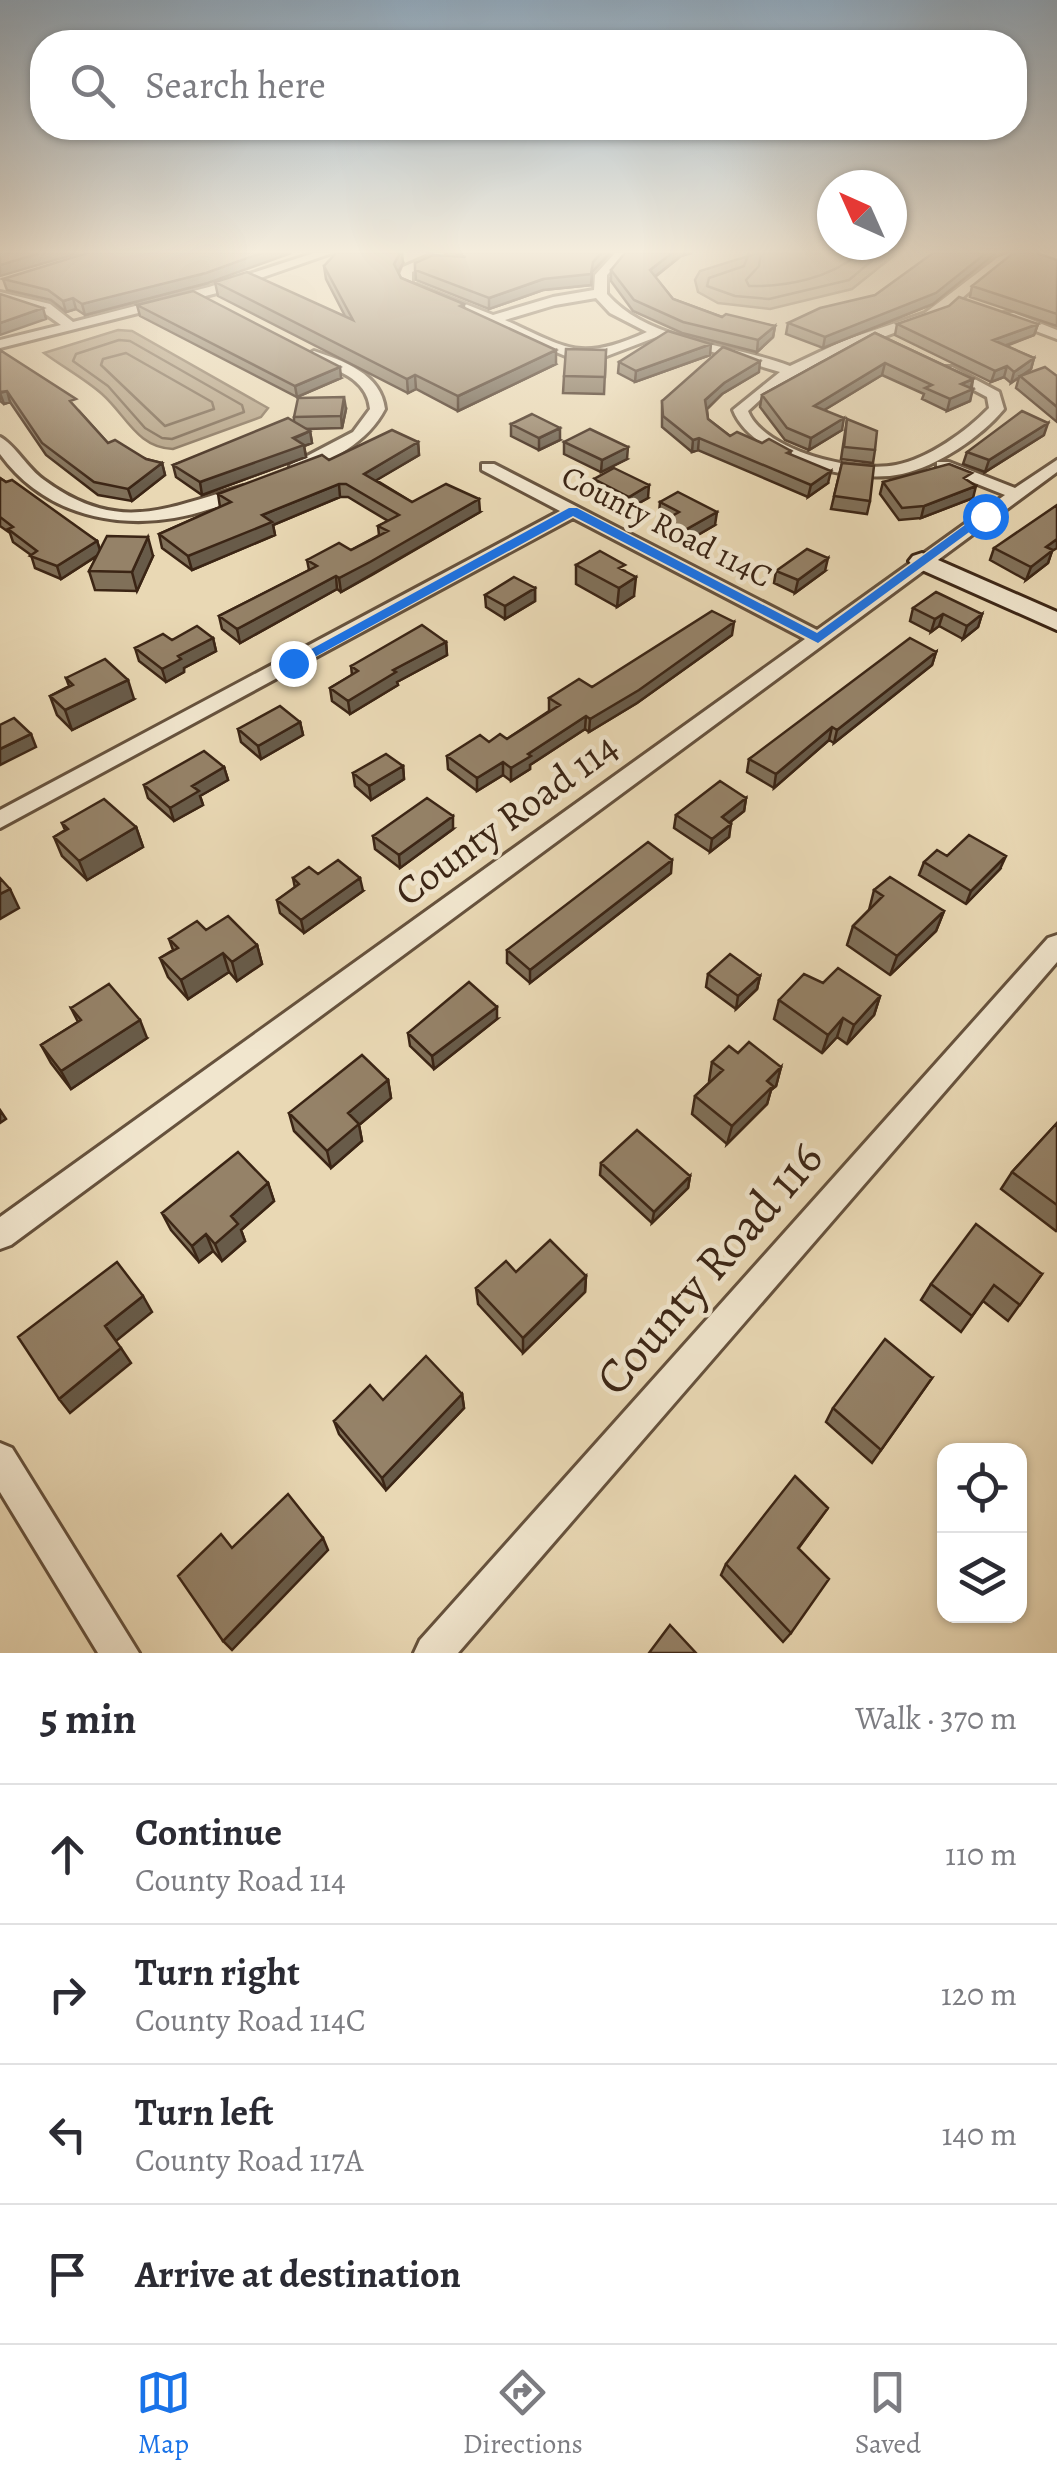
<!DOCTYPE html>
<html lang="en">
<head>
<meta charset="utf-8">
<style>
  body { margin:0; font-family:Alegreya,serif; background:#f2f2f3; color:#2b2b33 }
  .controls { position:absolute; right:30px; bottom:30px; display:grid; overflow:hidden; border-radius:20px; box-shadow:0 2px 8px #0004 }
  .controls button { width:90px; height:90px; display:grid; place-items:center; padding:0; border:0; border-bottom:2px solid #e1e1e2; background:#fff; color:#2b2b33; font:50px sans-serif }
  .compass { position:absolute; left:817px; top:170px; width:90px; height:90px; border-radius:50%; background:#fff; box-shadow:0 2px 8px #0004; rotate:315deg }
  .stop { position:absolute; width:30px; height:30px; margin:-22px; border:8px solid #1a73e8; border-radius:50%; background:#fff }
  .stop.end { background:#1a73e8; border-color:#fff; box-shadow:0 2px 10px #0008 }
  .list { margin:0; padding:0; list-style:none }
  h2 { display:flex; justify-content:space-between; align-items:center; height:130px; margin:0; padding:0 40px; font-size:42px }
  h2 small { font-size:32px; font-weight:400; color:#7c7c81 }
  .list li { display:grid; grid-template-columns:65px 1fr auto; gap:30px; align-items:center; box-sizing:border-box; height:140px; padding:0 40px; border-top:2px solid #e1e1e2 }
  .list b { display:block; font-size:38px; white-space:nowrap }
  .list p { margin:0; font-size:32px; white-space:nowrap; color:#7c7c81 }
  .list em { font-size:32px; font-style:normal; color:#7c7c81 }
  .icon { flex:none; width:55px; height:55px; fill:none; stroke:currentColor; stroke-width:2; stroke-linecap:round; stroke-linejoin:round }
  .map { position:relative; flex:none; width:1057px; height:1653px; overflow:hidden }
  .search { position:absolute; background:#fff; box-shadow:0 2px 8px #0004; left:30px; right:30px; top:30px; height:110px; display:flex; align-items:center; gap:25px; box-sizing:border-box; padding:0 35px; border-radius:40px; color:#7c7c81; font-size:38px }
  .sheet { height:690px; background:#fff }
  nav { display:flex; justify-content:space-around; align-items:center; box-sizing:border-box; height:140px; border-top:2px solid #e1e1e2; background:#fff; font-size:28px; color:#7c7c81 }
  nav a { display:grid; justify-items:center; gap:5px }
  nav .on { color:#1a73e8 }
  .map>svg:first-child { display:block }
  .water { fill:#ae9b7e; stroke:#806c54; stroke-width:2.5 }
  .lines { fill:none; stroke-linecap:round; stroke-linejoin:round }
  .shore { stroke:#74604a; stroke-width:2.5 }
  .street-casing { stroke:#66523d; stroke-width:6 }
  .secondary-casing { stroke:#3b2515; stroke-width:6 }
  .street { fill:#f1e6ce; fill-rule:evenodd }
  .secondary { fill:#f1e6ce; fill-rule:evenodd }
  .wall { fill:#807059; stroke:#3b2515; stroke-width:2.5 }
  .shaded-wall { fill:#685b49; stroke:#3b2515; stroke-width:2.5 }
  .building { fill:#958268; stroke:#3b2515; stroke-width:2.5 }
  .route { fill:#1a73e8 }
  .labels { text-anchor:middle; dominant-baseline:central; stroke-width:9; stroke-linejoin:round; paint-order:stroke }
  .far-street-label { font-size:32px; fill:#3b2515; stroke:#f1e6ce }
  .street-label { font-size:40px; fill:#3b2515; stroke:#f1e6ce }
  .near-street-label { font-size:48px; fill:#3b2515; stroke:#f1e6ce }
</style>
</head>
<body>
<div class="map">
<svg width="1057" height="1653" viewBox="0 0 1057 1653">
  <rect width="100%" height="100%" fill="#e9d8b4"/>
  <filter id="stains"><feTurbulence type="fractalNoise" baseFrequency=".002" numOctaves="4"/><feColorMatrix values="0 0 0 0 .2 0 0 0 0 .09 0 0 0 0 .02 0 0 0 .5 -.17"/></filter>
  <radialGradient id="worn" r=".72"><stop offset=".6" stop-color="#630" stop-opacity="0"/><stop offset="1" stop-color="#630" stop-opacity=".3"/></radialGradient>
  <path class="water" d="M758 253H897L852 289 770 309 718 303 698 292 695 280 700 271Z
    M118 330 132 331 268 408 261 417 173 449C137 448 126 415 102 394 85 379 63 367 44 353Z"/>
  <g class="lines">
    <path class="shore" d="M749 253 744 266 709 278 707 286 735 296 769 299 849 280 881 253
      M761 253 759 266 746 280 749 286C787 287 830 278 860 253
      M119 340 130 341 242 405 244 412 172 439 162 438 145 428 108 386 73 361 76 354Z
      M126 353 212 402 214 409 165 426 101 365 103 359Z"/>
    <defs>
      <path id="street" d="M314 253H332L217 293 0 348V340L61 325 40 310 0 300V292L50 304 73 322 209 287Z
        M435 253H450L412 272V283L493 315 553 297 594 290 595 275 615 253H628L607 275V294C650 343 731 343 790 366L845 340 925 313 997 258 1009 253H1032L995 270 943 314 821 361 772 389 748 411C764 451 855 473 896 465 928 459 967 431 989 408L987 397 942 373V367H952L999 392 1004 409C981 437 938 466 902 474 853 485 752 459 733 410L780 372 659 336 604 357H568L403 288 398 279 403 267ZM596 298 610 313 647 332C579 363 567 348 505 320L555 305Z
        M1004 313H1014L1057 330V339L1004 319Z
        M314 351C344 361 381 374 385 409 368 442 331 462 296 473L290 471V465L353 432 370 409C367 377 335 370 309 358L307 355Z
        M0 437C15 445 28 469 44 480 119 535 166 508 244 486L252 491C241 500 224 505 210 509 135 534 49 522 0 454Z
        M1057 460V472L11 1245 0 1249V1217L805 639 573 518 0 828V810L560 511 482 470V464H494L817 630 1005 495 937 468V462H949L1015 488Z
        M1057 935V962L458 1653H414L420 1640 1048 938Z
        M0 1443 12 1448 139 1653H98L0 1492Z"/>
      <path id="secondary" d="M922 553 1057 612V630L913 566 909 561 913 556Z"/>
    </defs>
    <use href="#street" class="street-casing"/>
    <use href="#secondary" class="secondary-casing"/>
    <use href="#street" class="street"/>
    <use href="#secondary" class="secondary"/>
  </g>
  <path class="wall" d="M445 253H610L592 272 591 285 543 290 489 309 416 280 415 263 445 256Z
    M681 256 655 277 673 299 722 317 775 326 773 337 757 352 682 333 633 311 611 281V270Z
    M1057 260V326L970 297 972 286Z
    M403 263 398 272 401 278 464 304V308L556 364 458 411 416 389 408 393 218 296 215 282 345 316 326 279 324 266Z
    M3 279 208 283 85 315 76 309 66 312 51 300 7 290Z
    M933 304 823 348 786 334 788 323Z
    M137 305 341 378 297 397 140 316Z
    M897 324H1038L1034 335 1006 346 1034 358 1031 369 1023 375 1057 376V422L1016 388 1019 377 1011 383 1004 377 991 382 895 335Z
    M875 333 973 379 970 401 947 411 922 399 924 394 882 375 824 410 842 430 809 450 785 440 760 407 762 395Z
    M0 350 79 411 108 443 146 459 162 463 165 475 132 501 98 495 46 455 10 402 4 404 0 401Z
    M606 350 604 394 563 393 564 376Z
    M710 355 635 382 618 373 619 362Z
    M759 372 722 394 707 409 708 419 730 436 791 451 790 454 828 483 808 497 698 450 692 452 662 427V401Z
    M346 409 342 428 307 429 310 431 312 443 304 446 306 457 202 495 176 477 173 465 294 422V417Z
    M847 419 875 450 873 463 841 459Z
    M511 424 560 440 539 450 511 436Z
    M1044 435 985 472 963 464 967 452Z
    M418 442 419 455 376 480 412 502 480 512 372 575 341 592 337 589 240 643 222 629 219 616 309 570 307 560 351 550 379 535 378 526 388 521 348 497H340L273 525 275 535 192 570 162 548 159 534 220 507 218 494 329 460Z
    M564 442 627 459 601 472 564 454Z
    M842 463 870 501 867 514 831 509Z
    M0 478 97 541 100 550 153 556 137 591 95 590 89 571 97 556 61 579 35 568 31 555 13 542 10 533 0 526Z
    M594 479 648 498 628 509 593 492Z
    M883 482H969L973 498 921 518 899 520 880 494Z
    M660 502 715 525 684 543 664 532 665 520 667 519 659 514Z
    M994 548 1052 551 1048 563 1026 580 990 560Z
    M576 565 625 571 634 596 617 607 576 584Z
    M776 571H825L795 593 774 583Z
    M535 588V601L505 619 486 607 485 595Z
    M913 608 982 614 978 627 963 639 939 626 931 632 910 621Z
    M732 635 637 703 589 732 585 729 530 765V769L511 781 503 775 477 791 448 769 447 756 489 742 507 739 549 711V698L592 687Z
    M213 638 216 651 184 668V672L166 682 139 661 135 648 172 640Z
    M446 642 447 655 397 682 398 685 350 714 332 701 330 688 352 675 351 666Z
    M936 652 932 665 834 743 829 740 774 788 747 772 749 759Z
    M66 678 134 699 72 730 57 715 50 696 69 686Z
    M300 722 303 735 261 759 241 742 238 729Z
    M403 766 404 779 371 800 355 786 353 773Z
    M224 767 228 780 200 796 203 805 174 821 148 798 144 785Z
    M746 798 744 811 730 822 729 837 710 852 674 828 676 815Z
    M62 823 136 827 143 847 87 880 62 856 54 837 65 830Z
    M453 829 400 868 375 849 373 836Z
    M947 856 1000 869 966 904 919 875 924 862Z
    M671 873 530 983 507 963V950Z
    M293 878 363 891 304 933 280 913 277 900 295 888Z
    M874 890 944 911 936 931 890 975 847 945 853 926 869 910Z
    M206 930 257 945 262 964 237 981 229 972 188 999 168 977 160 958 173 950 169 939Z
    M708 974 760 976 757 989 736 1009 706 987Z
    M823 983 880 996 874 1015 847 1044 837 1037 822 1053 774 1019 779 1000Z
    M71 1008 147 1038 71 1089 51 1063 41 1045 78 1022Z
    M497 1019 434 1069 410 1046 408 1033Z
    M738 1053 781 1067 776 1086 771 1090 767 1104 727 1144 692 1114 695 1096 710 1082 709 1081 712 1062Z
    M388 1080 391 1098 359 1125 362 1141 331 1168 294 1131 289 1113Z
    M1057 1123V1230L1056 1231 1001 1189 1012 1172Z
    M601 1163 690 1176 688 1188 652 1223 600 1175Z
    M268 1183 274 1201 241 1230 245 1241 222 1261 213 1251 199 1262 171 1230 162 1213Z
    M516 1272 586 1276 585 1292 523 1353 478 1304 476 1288Z
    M1042 1274 1008 1321 983 1301 961 1332 921 1300 931 1284Z
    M932 1378 872 1463 826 1422 833 1408Z
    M462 1394 464 1408 386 1490 339 1434 334 1421 383 1400Z
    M828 1508 798 1549 791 1633 783 1642 721 1575 726 1564Z"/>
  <path class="shaded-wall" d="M40 253H79L0 276V265Z
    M261 253H291L208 283 85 315 82 304Z
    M400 253H402L403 263 395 278 394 264Z
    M601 253H610L592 272 591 285 543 290 489 309V298L593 262Z
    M672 253H692L681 256 649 281 650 270Z
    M986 253H996L933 304 823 348 825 337Z
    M73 298 76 309 66 312 63 301Z
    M43 308 46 319 0 335V323Z
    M1038 324 1034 335 990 351 993 340Z
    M775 326 773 337 757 352 758 340Z
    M711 344 710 355 635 382 636 371Z
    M556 350V364L458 411V396Z
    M1034 358 1031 369 1011 383 1014 372Z
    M760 361 759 372 722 394 704 412 705 400 724 383Z
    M885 363 882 375 811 418 814 406Z
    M1007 366 1004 377 991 382 995 371Z
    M340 367 341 378 297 397 295 386Z
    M415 375 416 389 408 393 407 379Z
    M973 379 970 390 973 389 970 401 947 411 950 399 961 384Z
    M7 391 10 402 4 404 0 393Z
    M344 397 346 409 342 428 341 416Z
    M844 418 842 430 809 450 811 438Z
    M1048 423 1044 435 985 472 989 460Z
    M560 428V440L539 450V438Z
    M310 431 312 443 304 446 306 457 202 495 200 482Z
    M699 438 698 450 692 452 693 440Z
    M418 442 419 455 365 487 364 474Z
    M628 447 627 459 601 472 602 460Z
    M162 463 165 475 132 501 128 489Z
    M831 471 828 483 808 497 811 485Z
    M339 484 340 497 273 525 275 535 192 570 188 556 262 515Z
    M649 485 648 498 628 509 629 497Z
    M976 486 973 498 921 518 924 506Z
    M479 499 480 512 341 592 339 578Z
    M717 512 715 525 684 543 685 530Z
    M148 537 153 556 137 591 132 572Z
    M1057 539V548L1052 551 1048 563 1026 580 1031 567 1046 547Z
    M97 541 101 553 61 579 57 566Z
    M828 558 825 571 795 593 798 580Z
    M336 576 337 589 240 643 237 629Z
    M636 577 634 596 617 607 619 588Z
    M535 588V601L505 619V606Z
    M943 614 939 626 931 632 935 619Z
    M982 614 978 627 963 639 967 626Z
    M734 622 732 635 637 703 589 732 590 719Z
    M213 638 216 651 184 668V672L166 682 162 669 178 656Z
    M446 642 447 655 397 682 398 685 350 714 348 701 393 670Z
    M936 652 932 665 834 743 837 730Z
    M128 680 134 699 72 730 65 710Z
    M586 716 585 729 530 765V769L511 781V768L528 754Z
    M300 722 303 735 261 759 258 746Z
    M832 727 829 740 774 788 776 774Z
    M31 734 36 747 0 765V749Z
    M503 762V775L477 791V778Z
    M403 766 404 779 371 800 369 786Z
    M224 767 228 780 200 796 203 805 174 821 170 808 192 786Z
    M746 798 744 811 720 830 722 817Z
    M453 816V829L400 868 399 855Z
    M731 824 729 837 710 852 712 839Z
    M136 827 143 847 87 880 79 861Z
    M1006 856 1000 869 966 904 971 891Z
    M672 860 671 873 530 983V970Z
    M360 878 363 891 304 933 301 920Z
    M10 889 19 908 0 919V894Z
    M944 911 936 931 890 975 897 956Z
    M257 945 262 964 237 981 232 962Z
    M223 953 229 972 188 999 181 980Z
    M760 976 757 989 736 1009 738 996Z
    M880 996 874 1015 847 1044 854 1025Z
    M497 1007V1019L434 1069 432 1056Z
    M843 1018 837 1037 822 1053 828 1035Z
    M140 1020 147 1038 71 1089 61 1071Z
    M781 1067 776 1086 771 1090 767 1104 727 1144 732 1126 767 1081Z
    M388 1080 391 1098 359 1125 362 1141 331 1168 327 1151 348 1113Z
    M0 1110 6 1119 0 1123Z
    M690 1176 688 1188 652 1223 654 1212Z
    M268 1183 274 1201 241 1230 245 1241 222 1261 215 1244 231 1216Z
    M206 1234 213 1251 199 1262 192 1246Z
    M586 1276 585 1292 523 1353V1338Z
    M143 1296 152 1312 116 1341 105 1326Z
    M121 1348 131 1363 70 1413 59 1399Z
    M462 1394 464 1408 386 1490 382 1478Z
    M323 1538 328 1550 232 1650 223 1641Z"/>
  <path class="building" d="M0 253H40L0 265Z
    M87 253H261L206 273 82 304 73 298 63 301 48 290 3 279Z
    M336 253H400L394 264 401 278 464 304 460 306 556 350 458 396 415 375 407 379 215 282 247 272 353 320 324 266Z
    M454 253H601L593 262 591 274 543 279 489 298 415 270V263L433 255 466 257Z
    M625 253H672L650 270 673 299 722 317 726 314 775 326 758 340 683 322 634 300 611 270Z
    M933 253H986L936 293 825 337 788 323 820 308 875 295Z
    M1017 253H1036L1057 260V314L972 286 1012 254Z
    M193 291 340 367 295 386 137 305Z
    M0 294 43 308 0 323Z
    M959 297 1038 324 993 340 1034 358 1014 372 1007 366 995 371 897 324 949 306Z
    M668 331 711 344 636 371 619 362Z
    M875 333 973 379 961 384 973 389 950 399 925 388 932 385 885 363 814 406 844 418 811 438 787 428 762 395Z
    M723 347 760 361 724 383 705 400 708 419 730 436 737 432 762 443 769 439 791 451 787 453 831 471 811 485 699 438 693 440 663 416 662 401Z
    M566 349 606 350 605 377 564 376Z
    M0 350 76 399 70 401 108 443 115 440 146 459 162 463 128 489 94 482 42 443 7 391 0 392Z
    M1045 367 1057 376V407L1020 376Z
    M344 397 341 416 294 417 298 398Z
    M1022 411 1048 423 989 460 967 452Z
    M532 414 560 428 539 438 511 424Z
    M288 418 310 431 293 438 304 445 200 482 173 465Z
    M847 419 877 431 875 450 844 447Z
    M590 429 628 447 602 460 564 442Z
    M392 430 418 442 364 474 412 502 446 484 479 499 370 562 339 578 336 576 237 629 219 616 317 566 307 560 339 543 351 550 388 531 378 526 399 515 346 484H339L262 515 272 522 188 556 159 534 231 502 218 494 322 455 329 460Z
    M842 463 874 466 870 501 834 496Z
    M949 464 972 473 964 478 976 486 924 506 902 508 883 482Z
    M614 468 649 485 629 497 594 479Z
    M0 478 6 482 12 480 97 541 57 566 30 556 37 551 8 529 13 527 0 517Z
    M678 492 717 512 685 530 665 520 679 512 660 502Z
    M1057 505V539L1046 547 1053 550 1031 567 994 548Z
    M107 536 148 537 132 572 89 571Z
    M807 549 828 558 798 580 776 571Z
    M600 551 625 565 619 568 636 577 619 588 576 565Z
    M514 577 535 588 505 606 485 595Z
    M936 592 982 614 967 626 943 614 935 619 913 608Z
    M712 611 734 622 639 690 590 719 586 716 528 754 531 756 511 768 503 762 477 778 447 756 480 735 489 742 500 734 507 739 560 705 549 698 579 679 592 687Z
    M422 625 446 642 393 670 396 672 348 701 330 688 358 671 351 666Z
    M197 626 213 638 178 656 181 659 162 669 135 648 163 634 172 640Z
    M910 638 936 652 837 730 832 727 776 774 749 759Z
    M105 659 128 680 65 710 50 696 73 685 66 678Z
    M280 706 300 722 258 746 238 729Z
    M14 718 31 734 0 749V725Z
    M204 751 224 767 192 786 199 791 170 808 144 785Z
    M386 754 403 766 369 786 353 773Z
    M720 781 746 798 722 817 731 824 712 839 676 815Z
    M427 798 453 816 399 855 373 836Z
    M104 799 136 827 79 861 54 837 68 829 62 823Z
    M969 835 1006 856 971 891 924 862 937 850 947 856Z
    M648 842 672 860 530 970 507 950Z
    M338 860 360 878 301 920 277 900 299 884 293 878 309 867 318 874Z
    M890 877 944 911 897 956 853 926 883 896 874 890Z
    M0 878 10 889 0 894Z
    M228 916 257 945 232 962 223 953 181 980 160 958 178 948 169 939 197 921 206 930Z
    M730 954 760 976 738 996 708 974Z
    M838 968 880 996 854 1025 843 1018 828 1035 779 1000 804 974 823 983Z
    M469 982 497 1007 432 1056 408 1033Z
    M109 984 140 1020 61 1071 41 1045 81 1020 71 1008Z
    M749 1042 781 1067 767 1081 773 1086 732 1126 695 1096 723 1070 712 1062 729 1046 738 1053Z
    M362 1055 388 1080 348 1113 359 1124 327 1151 289 1113Z
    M1057 1123V1205L1012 1172Z
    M637 1130 690 1176 654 1212 601 1163Z
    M238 1152 268 1183 231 1216 238 1224 215 1244 206 1234 192 1246 162 1213Z
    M976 1224 1042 1274 1020 1305 994 1285 972 1316 931 1284Z
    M550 1240 586 1276 523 1338 476 1288 506 1261 516 1272Z
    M117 1262 143 1296 105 1326 121 1348 59 1399 18 1337Z
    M885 1339 932 1378 881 1450 833 1408Z
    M426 1356 462 1394 382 1478 334 1421 370 1385 383 1400Z
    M795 1476 828 1508 798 1548 829 1579 791 1633 726 1564Z
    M288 1494 323 1538 223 1641 178 1576 221 1534 232 1548Z
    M670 1625 696 1653H649Z"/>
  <linearGradient id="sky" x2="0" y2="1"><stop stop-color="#91aabe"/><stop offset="0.52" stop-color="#f5eddd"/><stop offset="1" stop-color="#f5eddd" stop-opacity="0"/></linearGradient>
  <rect width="1057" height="484" fill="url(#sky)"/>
  <path class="route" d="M569 508H577L817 633 980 514 991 516 818 643 573 516 298 666 286 663Z"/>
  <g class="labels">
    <g class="far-street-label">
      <text transform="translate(667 526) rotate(27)">County Road 114C</text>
    </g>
    <g class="street-label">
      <text transform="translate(506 819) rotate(-36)">County Road 114</text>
    </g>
    <g class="near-street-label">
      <text transform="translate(709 1268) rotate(-49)">County Road 116</text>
    </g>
  </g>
  <rect width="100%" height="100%" filter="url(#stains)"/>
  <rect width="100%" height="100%" fill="url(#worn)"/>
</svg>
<div class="controls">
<button><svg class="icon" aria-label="locate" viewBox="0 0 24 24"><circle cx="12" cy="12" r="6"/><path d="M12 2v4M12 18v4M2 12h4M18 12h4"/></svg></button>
<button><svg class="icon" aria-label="layers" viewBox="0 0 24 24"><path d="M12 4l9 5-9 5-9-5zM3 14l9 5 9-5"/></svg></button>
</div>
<svg class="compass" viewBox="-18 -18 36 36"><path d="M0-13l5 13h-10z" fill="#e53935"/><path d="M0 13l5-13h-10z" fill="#7c7c81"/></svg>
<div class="stop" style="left:985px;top:516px"></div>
<div class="stop end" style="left:293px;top:663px"></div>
<div class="search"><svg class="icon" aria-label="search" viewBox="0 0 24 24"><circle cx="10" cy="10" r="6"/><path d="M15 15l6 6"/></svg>Search here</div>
</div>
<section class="sheet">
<h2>5 min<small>Walk · 370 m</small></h2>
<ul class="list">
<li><svg class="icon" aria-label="ahead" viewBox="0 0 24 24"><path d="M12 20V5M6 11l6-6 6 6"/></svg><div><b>Continue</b><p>County Road 114</p></div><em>110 m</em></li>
<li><svg class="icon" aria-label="right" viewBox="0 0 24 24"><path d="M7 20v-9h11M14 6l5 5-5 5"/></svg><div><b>Turn right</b><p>County Road 114C</p></div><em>120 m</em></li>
<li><svg class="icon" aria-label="left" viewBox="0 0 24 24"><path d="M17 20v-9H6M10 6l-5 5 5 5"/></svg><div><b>Turn left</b><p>County Road 117A</p></div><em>140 m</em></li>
<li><svg class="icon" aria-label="arrive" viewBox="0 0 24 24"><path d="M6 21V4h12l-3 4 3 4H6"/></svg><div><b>Arrive at destination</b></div></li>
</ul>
</section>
<nav>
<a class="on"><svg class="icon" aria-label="map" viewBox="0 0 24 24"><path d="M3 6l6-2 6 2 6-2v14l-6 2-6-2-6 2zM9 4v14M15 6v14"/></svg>Map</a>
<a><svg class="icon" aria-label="directions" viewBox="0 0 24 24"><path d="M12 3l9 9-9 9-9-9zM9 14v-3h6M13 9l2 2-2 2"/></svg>Directions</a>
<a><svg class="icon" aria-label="saved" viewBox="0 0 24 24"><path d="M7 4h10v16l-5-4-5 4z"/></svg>Saved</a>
</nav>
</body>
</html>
